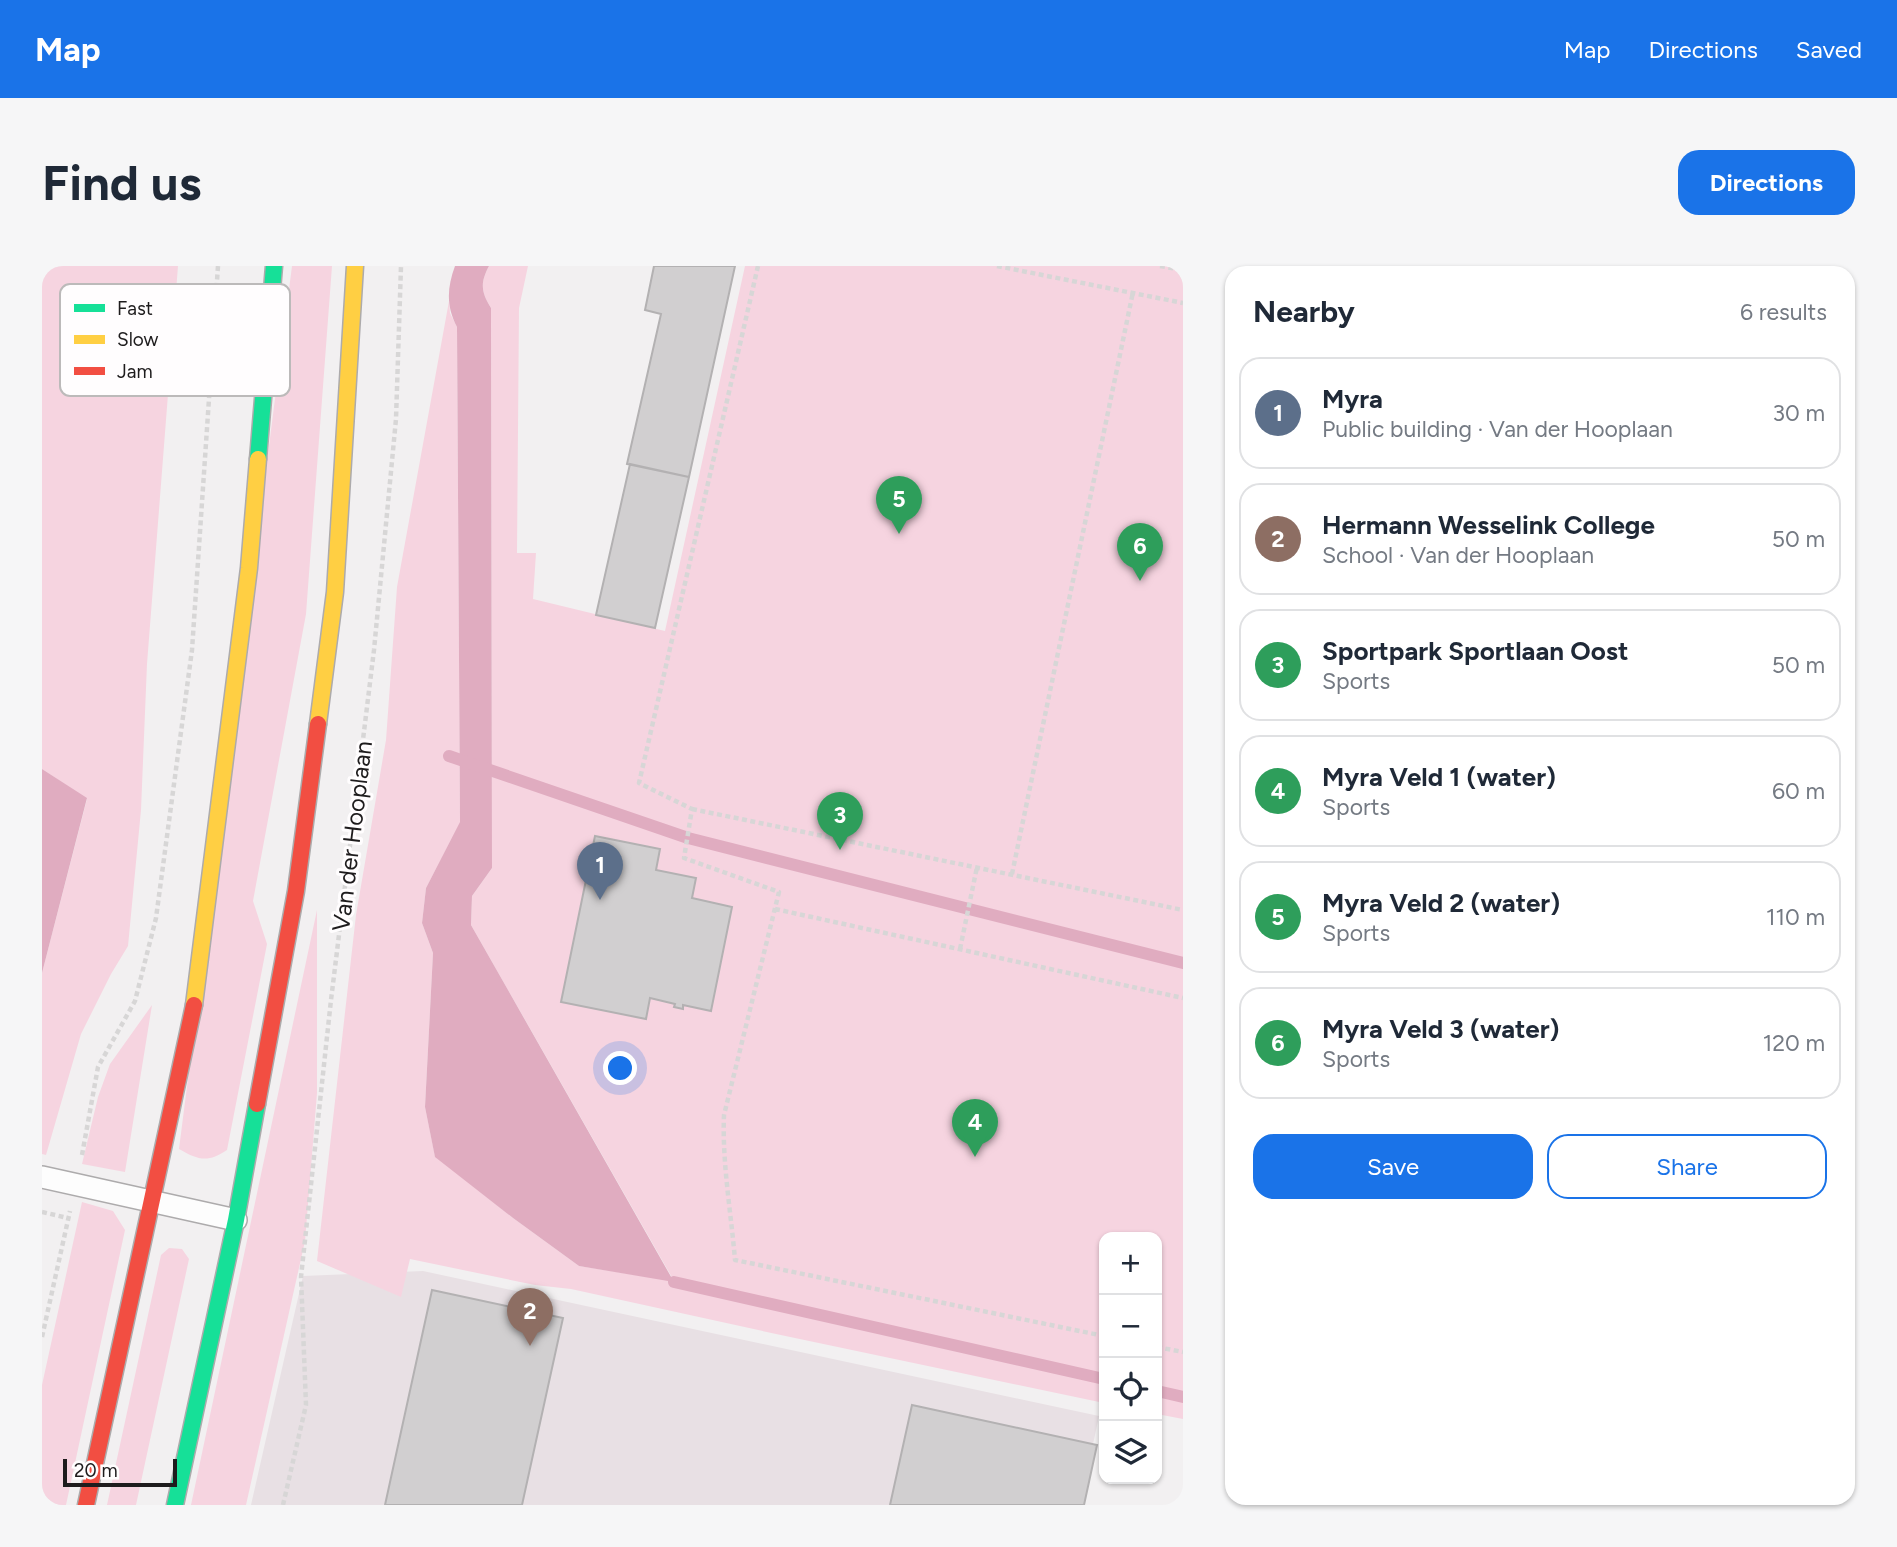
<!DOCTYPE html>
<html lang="en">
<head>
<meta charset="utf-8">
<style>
  body { margin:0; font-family:Figtree,sans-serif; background:#f6f6f7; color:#1f2937 }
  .controls { position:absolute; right:21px; bottom:21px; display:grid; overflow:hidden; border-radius:14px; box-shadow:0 2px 5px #0004 }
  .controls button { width:63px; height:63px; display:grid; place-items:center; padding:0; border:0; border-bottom:2px solid #e0e1e3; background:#fff; color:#1f2937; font:35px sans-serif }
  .scale { position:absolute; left:21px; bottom:18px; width:114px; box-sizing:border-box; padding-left:7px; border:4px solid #1e1c1d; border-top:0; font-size:19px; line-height:24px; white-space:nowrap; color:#1e1c1d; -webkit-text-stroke:5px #fffdfe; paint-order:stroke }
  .you { position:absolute; left:579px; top:803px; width:24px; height:24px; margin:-18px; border:5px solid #fff; border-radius:50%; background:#1a73e8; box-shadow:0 0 0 10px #1a73e833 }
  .badge { display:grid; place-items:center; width:46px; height:46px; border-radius:50%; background:#1a73e8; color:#fff; font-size:23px; font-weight:700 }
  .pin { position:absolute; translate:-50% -58px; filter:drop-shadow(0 2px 4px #0008) }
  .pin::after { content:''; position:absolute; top:37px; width:24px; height:21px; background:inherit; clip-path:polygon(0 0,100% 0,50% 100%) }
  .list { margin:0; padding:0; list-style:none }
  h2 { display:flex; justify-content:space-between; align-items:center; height:91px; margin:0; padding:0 28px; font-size:30px }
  h2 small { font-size:23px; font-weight:400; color:#747a83 }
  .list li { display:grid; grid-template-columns:46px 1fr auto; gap:21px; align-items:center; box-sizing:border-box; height:112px; margin:0 14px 14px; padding:0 14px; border:2px solid #e0e1e3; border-radius:21px }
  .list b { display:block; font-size:26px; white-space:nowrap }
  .list p { margin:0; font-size:23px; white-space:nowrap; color:#747a83 }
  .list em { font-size:23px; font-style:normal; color:#747a83 }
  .actions { display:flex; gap:14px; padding:21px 28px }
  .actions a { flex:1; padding:16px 0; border:2px solid #1a73e8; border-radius:21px; text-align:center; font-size:24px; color:#1a73e8 }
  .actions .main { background:#1a73e8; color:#fff }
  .icon { flex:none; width:38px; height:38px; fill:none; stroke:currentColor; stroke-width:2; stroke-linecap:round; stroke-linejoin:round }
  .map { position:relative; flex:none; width:1141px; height:1239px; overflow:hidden; border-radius:21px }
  header { display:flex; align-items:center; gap:42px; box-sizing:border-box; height:98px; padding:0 35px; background:#1a73e8; color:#fff }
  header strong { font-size:33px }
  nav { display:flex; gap:38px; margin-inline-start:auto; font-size:24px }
  .intro { display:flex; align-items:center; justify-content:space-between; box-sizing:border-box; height:168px; padding:0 42px }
  h1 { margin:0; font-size:49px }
  .button { padding:18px 32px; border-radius:21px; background:#1a73e8; color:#fff; font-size:24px; font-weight:700 }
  main { display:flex; gap:42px; padding:0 42px }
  aside { flex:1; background:#fff; border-radius:21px; box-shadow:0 2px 5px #0004 }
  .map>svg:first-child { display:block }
  .built { fill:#e8e0e4 }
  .green { fill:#f6d4e0 }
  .water { fill:#e0acc0 }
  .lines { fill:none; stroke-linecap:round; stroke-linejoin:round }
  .stream { stroke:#e0acc0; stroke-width:12 }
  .building { fill:#d1cfd0; stroke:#b3b1b2; stroke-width:2 }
  .lane-casing { stroke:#adabac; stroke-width:24 }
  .fast-casing { stroke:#adabac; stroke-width:19 }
  .slow-casing { stroke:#adabac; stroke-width:19 }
  .jam-casing { stroke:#adabac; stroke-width:19 }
  .path { stroke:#d7d6d6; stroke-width:4.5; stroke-dasharray:5 3.5; stroke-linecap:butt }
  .lane { stroke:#fdfdfd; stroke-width:21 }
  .fast { stroke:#16e098; stroke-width:16 }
  .slow { stroke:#ffcf43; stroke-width:16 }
  .jam { stroke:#f24e42; stroke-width:16 }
  .labels { text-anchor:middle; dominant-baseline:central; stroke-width:6; stroke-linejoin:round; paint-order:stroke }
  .street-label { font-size:24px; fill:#1e1c1d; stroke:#fffdfe }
  .key { fill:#fffdfe; stroke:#bcbaba; stroke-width:2 }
  .key-label { font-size:19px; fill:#1e1c1d }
</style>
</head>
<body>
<header>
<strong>Map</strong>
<nav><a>Map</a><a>Directions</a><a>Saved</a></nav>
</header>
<div class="intro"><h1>Find us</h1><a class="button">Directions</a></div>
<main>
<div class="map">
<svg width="1141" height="1239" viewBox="0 0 1141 1239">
  <rect width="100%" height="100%" fill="#f2f0f1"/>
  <path class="built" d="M381 1005 1057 1150 1038 1239H209L261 1010Z"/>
  <path class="green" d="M0 0H136L105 398 99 544 86 680 69 708 39 768 4 889 0 888V707L45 533 0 503Z
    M250 0H290L264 348 211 635 225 678 185 884C166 897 156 894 137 883Z
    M447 0H486L477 42 475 287H494L491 333 623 365 703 0H1141V1153L1115 1148V971H1062V1137L734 1068 529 1023 493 1019 368 993 359 1031 275 995 314 649 344 474 355 321 407 35 408 47 415 61 418 557 384 622 380 657 391 687 383 841 393 890 471 952 537 1000 632 1015 429 659 430 630 450 602 449 42C439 26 438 17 447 0Z
    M275 644V827L263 975 204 1239H149Z
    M110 739 83 906 40 898 56 831 68 798Z
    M40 936 71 945 83 964 24 1239H0V1119Z
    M127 982 140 983 147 993 94 1239H65L119 989Z"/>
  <path class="water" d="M413 0H447C438 17 439 26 449 42L450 602 430 630 429 659 632 1016 537 1000 471 952 393 891 383 841 391 687 380 657 384 622 418 556 415 61C404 40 405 22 413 0Z
    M0 503 45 532 0 707Z"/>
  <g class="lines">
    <path class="stream" d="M407 490 646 572 1141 697
      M632 1016 1062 1113
      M1115 1125 1141 1131"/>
  </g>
  <path class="building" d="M612 0H693L647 211 585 198 619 48 603 44Z
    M588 198 647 211 613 362 554 349Z
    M553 570 618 583 614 604 654 612 650 632 690 641 669 745 641 739V743L632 741 633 738 608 732 604 753 519 736Z
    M390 1024 521 1052 480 1239H343Z
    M870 1139 1055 1179 1042 1239H848Z"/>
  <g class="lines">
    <defs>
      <path id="lane" d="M0 911 194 954"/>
      <path id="fast" d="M216 193 232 0
        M133 1239 194 954 215 838"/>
      <path id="slow" d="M276 458 293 326 313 0
        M152 739 207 302 216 193"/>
      <path id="jam" d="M215 838 254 625 276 458
        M44 1239 152 739"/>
    </defs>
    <use href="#lane" class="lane-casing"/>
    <use href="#fast" class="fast-casing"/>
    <use href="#slow" class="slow-casing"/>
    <use href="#jam" class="jam-casing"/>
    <path class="path" d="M716 0 597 517 650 543 642 592 737 626 682 849C680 897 689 946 693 994L1062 1070
      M955 0 1141 37
      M1118 0 1141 4
      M650 543 1141 644
      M970 608 1091 26
      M733 643 1141 732
      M918 683 935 601
      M40 889 56 801 93 735 114 652 150 384 176 0
      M0 946 26 952
      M0 1071 28 945
      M1115 1081 1141 1086
      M241 1239 264 1139 259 1011 289 734 332 384 354 153 359 0"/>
    <use href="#lane" class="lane"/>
    <use href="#fast" class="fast"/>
    <use href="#slow" class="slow"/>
    <use href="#jam" class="jam"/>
  </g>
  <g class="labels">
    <g class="street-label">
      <text transform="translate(310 570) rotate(-83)">Van der Hooplaan</text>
    </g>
  </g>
  <rect x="18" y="18" width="230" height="112" rx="10" class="key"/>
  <rect x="32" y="38" width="31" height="8" fill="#16e098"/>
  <rect x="32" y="69" width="31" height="9" fill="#ffcf43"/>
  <rect x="32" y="101" width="31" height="8" fill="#f24e42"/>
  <g class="key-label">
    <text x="75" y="49">Fast</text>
    <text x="75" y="80">Slow</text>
    <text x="75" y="112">Jam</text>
  </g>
</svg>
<div class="controls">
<button>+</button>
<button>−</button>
<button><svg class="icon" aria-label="locate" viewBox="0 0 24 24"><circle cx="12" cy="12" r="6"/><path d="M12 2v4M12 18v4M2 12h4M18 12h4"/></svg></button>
<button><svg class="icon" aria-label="layers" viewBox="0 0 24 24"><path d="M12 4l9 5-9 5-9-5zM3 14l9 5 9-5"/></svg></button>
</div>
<div class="scale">20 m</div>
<div class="you"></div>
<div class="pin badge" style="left:558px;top:634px;background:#5c6f8a">1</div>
<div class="pin badge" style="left:488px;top:1080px;background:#8d6e63">2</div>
<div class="pin badge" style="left:798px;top:584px;background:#2e9e5b">3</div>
<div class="pin badge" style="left:933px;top:891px;background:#2e9e5b">4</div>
<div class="pin badge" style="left:857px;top:268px;background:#2e9e5b">5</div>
<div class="pin badge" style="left:1098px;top:315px;background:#2e9e5b">6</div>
</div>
<aside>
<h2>Nearby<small>6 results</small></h2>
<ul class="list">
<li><span class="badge" style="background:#5c6f8a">1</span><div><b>Myra</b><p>Public building · Van der Hooplaan</p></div><em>30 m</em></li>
<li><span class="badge" style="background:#8d6e63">2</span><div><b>Hermann Wesselink College</b><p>School · Van der Hooplaan</p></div><em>50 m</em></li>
<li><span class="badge" style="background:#2e9e5b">3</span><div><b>Sportpark Sportlaan Oost</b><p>Sports</p></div><em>50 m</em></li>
<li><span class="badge" style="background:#2e9e5b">4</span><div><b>Myra Veld 1 (water)</b><p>Sports</p></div><em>60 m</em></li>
<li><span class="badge" style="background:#2e9e5b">5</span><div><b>Myra Veld 2 (water)</b><p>Sports</p></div><em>110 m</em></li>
<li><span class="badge" style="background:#2e9e5b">6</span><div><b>Myra Veld 3 (water)</b><p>Sports</p></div><em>120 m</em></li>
</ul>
<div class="actions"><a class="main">Save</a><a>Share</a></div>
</aside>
</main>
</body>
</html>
